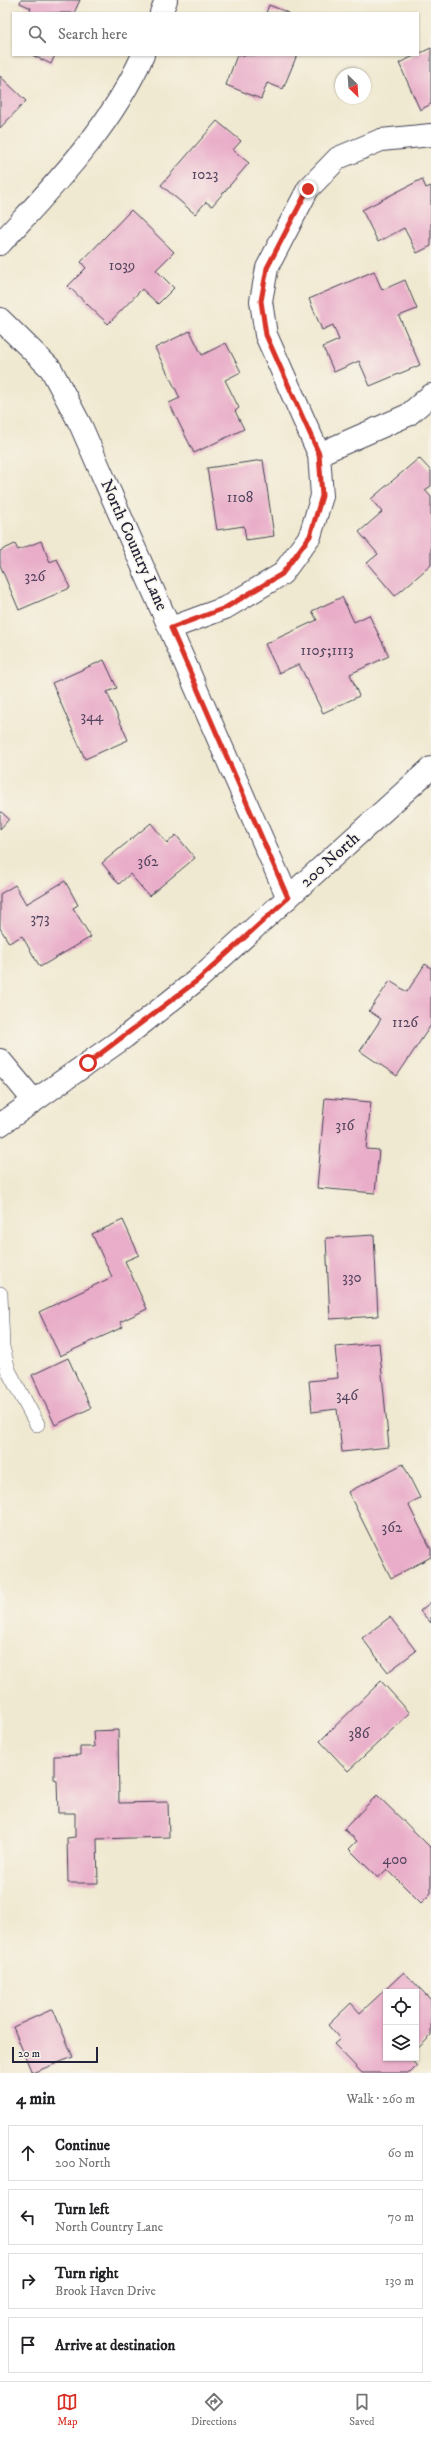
<!DOCTYPE html>
<html lang="en">
<head>
<meta charset="utf-8">
<style>
  body { margin:0; font-family:"IM FELL DW Pica",serif; background:#f2f2f2; color:#202124 }
  .controls { position:absolute; right:12px; bottom:12px; display:grid; overflow:hidden; border-radius:0px; box-shadow:0 1px 3px #0004 }
  .controls button { width:36px; height:36px; display:grid; place-items:center; padding:0; border:0; border-bottom:1px solid #e0e0e0; background:#fff; color:#202124; font:20px sans-serif }
  .compass { position:absolute; left:335px; top:68px; width:36px; height:36px; border-radius:50%; background:#fff; box-shadow:0 1px 3px #0004; rotate:155deg }
  .scale { position:absolute; left:12px; bottom:10px; width:86px; box-sizing:border-box; padding-left:4px; border:2px solid #22223b; border-top:0; font-size:11px; line-height:14px; white-space:nowrap; color:#22223b; -webkit-text-stroke:3px #f7f3e8; paint-order:stroke }
  .stop { position:absolute; width:12px; height:12px; margin:-9px; border:3px solid #d93025; border-radius:50%; background:#fff }
  .stop.end { background:#d93025; border-color:#fff; box-shadow:0 1px 4px #0008 }
  .list { margin:0; padding:0; list-style:none }
  h2 { display:flex; justify-content:space-between; align-items:center; height:52px; margin:0; padding:0 16px; font-size:17px }
  h2 small { font-size:13px; font-weight:400; color:#757577 }
  .list li { display:grid; grid-template-columns:26px 1fr auto; gap:12px; align-items:center; box-sizing:border-box; height:56px; margin:0 8px 8px; padding:0 8px; border:1px solid #e0e0e0; border-radius:0px }
  .list b { display:block; font-size:15px; white-space:nowrap }
  .list p { margin:0; font-size:13px; white-space:nowrap; color:#757577 }
  .list em { font-size:13px; font-style:normal; color:#757577 }
  .icon { flex:none; width:22px; height:22px; fill:none; stroke:currentColor; stroke-width:2; stroke-linecap:round; stroke-linejoin:round }
  .map { position:relative; flex:none; width:431px; height:2073px; overflow:hidden }
  .search { position:absolute; background:#fff; box-shadow:0 1px 3px #0004; left:12px; right:12px; top:12px; height:44px; display:flex; align-items:center; gap:10px; box-sizing:border-box; padding:0 14px; border-radius:0px; color:#757577; font-size:15px }
  .sheet { height:308px; background:#fff }
  nav { display:flex; justify-content:space-around; align-items:center; box-sizing:border-box; height:56px; border-top:1px solid #e0e0e0; background:#fff; font-size:11px; color:#757577 }
  nav a { display:grid; justify-items:center; gap:2px }
  nav .on { color:#d93025 }
  .map>svg:first-child { display:block }
  .building { fill:#e9adc9 }
  .lines { fill:none; stroke-linecap:round; stroke-linejoin:round }
  .lane-casing { stroke:#414052; stroke-width:16 }
  .street-casing { stroke:#414052; stroke-width:24 }
  .secondary-casing { stroke:#414052; stroke-width:24 }
  .primary-casing { stroke:#414052; stroke-width:24 }
  .lane { stroke:#fff; stroke-width:15 }
  .street { stroke:#fff; stroke-width:22 }
  .secondary { stroke:#fff; stroke-width:22 }
  .primary { stroke:#fff; stroke-width:22 }
  .route { stroke:#d93025; stroke-width:5 }
  .labels { text-anchor:middle; dominant-baseline:central; stroke-width:3; stroke-linejoin:round; paint-order:stroke }
  .number-label { font-size:15px; fill:#54455e }
  .street-label { font-size:17px; fill:#22223b; stroke:#f7f3e8 }
</style>
</head>
<body>
<div class="map">
<svg width="431" height="2073" viewBox="0 0 431 2073">
  <rect width="100%" height="100%" fill="#f7f3e8"/>
  <filter id="ink" filterUnits="userSpaceOnUse"><feTurbulence type="fractalNoise" baseFrequency=".025" numOctaves="2"/><feDisplacementMap in="SourceGraphic" scale="8" xChannelSelector="R" yChannelSelector="G"/><feConvolveMatrix kernelMatrix="1 2 1 2 8 2 1 2 1" color-interpolation-filters="sRGB"/></filter>
  <filter id="wash" filterUnits="userSpaceOnUse"><feTurbulence type="fractalNoise" baseFrequency=".012" numOctaves="4" result="noise"/><feDisplacementMap in="SourceGraphic" scale="16" xChannelSelector="R" yChannelSelector="G"/><feGaussianBlur stdDeviation="0.9" result="paint"/><feColorMatrix in="noise" values="0 0 0 0 0 0 0 0 0 0 0 0 0 0 0 0 0 1.4 0 .05"/><feComposite in="paint" operator="in"/></filter>
  <g filter="url(#wash)">
    <rect width="100%" height="100%" fill="#f0e9d1"/>
    <g id="blocks">
      <path class="building" d="M21 0H80L74 13H29L31 8 20 3Z
        M269 5 289 13H266Z
        M431 48V104L420 110 399 63Z
        M32 55H55L51 64Z
        M237 55H297L283 89 267 83 261 99 226 85Z
        M0 76 26 101 0 128Z
        M217 121 241 141 233 150 249 163 212 206 206 202 195 214 161 185Z
        M422 179 426 188 431 186V246L417 253 404 228 378 242 362 210Z
        M131 210 174 252 156 270 174 288 158 304 142 289 108 324 68 286 86 268 81 262Z
        M374 271 382 290 405 280 417 309 399 316 420 365 370 386 359 361 334 372 323 347 339 340 333 325 322 330 309 299Z
        M190 331 202 355 226 343 241 372 225 380 239 408 235 411 244 429 194 453 169 403 180 398 155 348Z
        M419 458 431 471V486L425 490 431 497V565L395 596 367 563 378 554 359 532 382 512 371 499Z
        M263 460 274 536 246 540 244 526 217 530 207 468Z
        M41 541 50 562 57 559 70 588 19 610 0 565V551L15 544 18 550Z
        M342 597 354 622 369 615 389 656 350 674 359 696 323 713 299 664 279 673 265 644 317 620 312 611Z
        M104 660 117 688 107 692 128 740 85 759 52 683Z
        M0 811 9 819 0 829Z
        M151 823 167 843 176 835 195 858 149 896 130 874 119 884 102 863Z
        M65 881 78 905 73 908 91 937 40 967 22 936 9 943 0 928V894L15 885 26 904Z
        M425 964 431 968V1025L397 1076 360 1051 381 1019 369 1011 390 981 407 992Z
        M325 1098 371 1102 366 1149 379 1150 375 1193 317 1188Z
        M123 1220 139 1255 125 1261 147 1309 120 1322 123 1327 60 1356 39 1312 112 1277 92 1234Z
        M374 1235 378 1316 330 1319 326 1238Z
        M379 1343 389 1447 342 1452 337 1409 312 1412 309 1381 338 1378 335 1347Z
        M68 1358 91 1408 55 1425 32 1375Z
        M403 1464 420 1498 408 1504 431 1549V1557L391 1578 348 1492Z
        M431 1602V1623L420 1611Z
        M390 1617 416 1651 388 1672 362 1638Z
        M381 1681 410 1713 348 1771 320 1741Z
        M118 1730 119 1803 168 1802 169 1837 97 1839 98 1883H68L67 1838 75 1837V1813H58L57 1780 54 1779V1756L80 1755V1747H94L93 1731Z
        M377 1795 431 1848V1893L421 1903 387 1869 378 1878 349 1849 357 1841 344 1829Z
        M404 1972 431 2000V2036L416 2050V1992H386V2058H409L417 2066 410 2073H362L334 2044 340 2039 328 2025 351 2003 360 2013Z
        M53 2009 73 2057 32 2073 13 2027Z"/>
    </g>
  </g>
  <g filter="url(#ink)">
    <use href="#blocks" fill-opacity="0" stroke="#414052" stroke-width="1"/>
    <g class="lines">
      <defs>
        <path id="lane" d="M0 1294 2 1347 8 1370 37 1424"/>
        <path id="street" d="M161 13 166 0
          M0 244C54 185 110 129 143 55
          M319 454 408 415 431 395
          M171 628 225 608 282 574 310 536 322 496 319 454 266 335 261 301 267 268 308 189 338 158 381 140 431 135
          M0 1060 34 1101"/>
        <path id="secondary" d="M0 319 51 369 81 426 288 898"/>
        <path id="primary" d="M0 1125 125 1037 198 979 431 768"/>
      </defs>
      <use href="#lane" class="lane-casing"/>
      <use href="#street" class="street-casing"/>
      <use href="#secondary" class="secondary-casing"/>
      <use href="#primary" class="primary-casing"/>
      <use href="#lane" class="lane"/>
      <use href="#street" class="street"/>
      <use href="#secondary" class="secondary"/>
      <use href="#primary" class="primary"/>
    </g>
  </g>
  <g class="lines" filter="url(#ink)">
    <path class="route" d="M88 1063 198 980 288 898 171 628 225 608 282 574 310 536 322 496 319 454 266 335 261 301 267 268 308 189"/>
  </g>
  <g class="labels">
    <g class="number-label">
      <text x="205" y="174">1023</text>
      <text x="122" y="265">1039</text>
      <text x="240" y="497">1108</text>
      <text x="35" y="576">326</text>
      <text x="327" y="650">1105;1113</text>
      <text x="92" y="716">344</text>
      <text x="148" y="861">362</text>
      <text x="40" y="918">373</text>
      <text x="405" y="1022">1126</text>
      <text x="345" y="1125">316</text>
      <text x="352" y="1277">330</text>
      <text x="347" y="1395">346</text>
      <text x="392" y="1527">362</text>
      <text x="359" y="1733">386</text>
      <text x="395" y="1859">400</text>
    </g>
    <g class="street-label">
      <text transform="translate(134 545) rotate(66)">North Country Lane</text>
      <text transform="translate(330 860) rotate(-42)">200 North</text>
    </g>
  </g>
</svg>
<div class="controls">
<button><svg class="icon" aria-label="locate" viewBox="0 0 24 24"><circle cx="12" cy="12" r="6"/><path d="M12 2v4M12 18v4M2 12h4M18 12h4"/></svg></button>
<button><svg class="icon" aria-label="layers" viewBox="0 0 24 24"><path d="M12 4l9 5-9 5-9-5zM3 14l9 5 9-5"/></svg></button>
</div>
<svg class="compass" viewBox="-18 -18 36 36"><path d="M0-13l5 13h-10z" fill="#e53935"/><path d="M0 13l5-13h-10z" fill="#757577"/></svg>
<div class="scale">20 m</div>
<div class="stop" style="left:88px;top:1063px"></div>
<div class="stop end" style="left:308px;top:189px"></div>
<div class="search"><svg class="icon" aria-label="search" viewBox="0 0 24 24"><circle cx="10" cy="10" r="6"/><path d="M15 15l6 6"/></svg>Search here</div>
</div>
<section class="sheet">
<h2>4 min<small>Walk · 260 m</small></h2>
<ul class="list">
<li><svg class="icon" aria-label="ahead" viewBox="0 0 24 24"><path d="M12 20V5M6 11l6-6 6 6"/></svg><div><b>Continue</b><p>200 North</p></div><em>60 m</em></li>
<li><svg class="icon" aria-label="left" viewBox="0 0 24 24"><path d="M17 20v-9H6M10 6l-5 5 5 5"/></svg><div><b>Turn left</b><p>North Country Lane</p></div><em>70 m</em></li>
<li><svg class="icon" aria-label="right" viewBox="0 0 24 24"><path d="M7 20v-9h11M14 6l5 5-5 5"/></svg><div><b>Turn right</b><p>Brook Haven Drive</p></div><em>130 m</em></li>
<li><svg class="icon" aria-label="arrive" viewBox="0 0 24 24"><path d="M6 21V4h12l-3 4 3 4H6"/></svg><div><b>Arrive at destination</b></div></li>
</ul>
</section>
<nav>
<a class="on"><svg class="icon" aria-label="map" viewBox="0 0 24 24"><path d="M3 6l6-2 6 2 6-2v14l-6 2-6-2-6 2zM9 4v14M15 6v14"/></svg>Map</a>
<a><svg class="icon" aria-label="directions" viewBox="0 0 24 24"><path d="M12 3l9 9-9 9-9-9zM9 14v-3h6M13 9l2 2-2 2"/></svg>Directions</a>
<a><svg class="icon" aria-label="saved" viewBox="0 0 24 24"><path d="M7 4h10v16l-5-4-5 4z"/></svg>Saved</a>
</nav>
</body>
</html>
